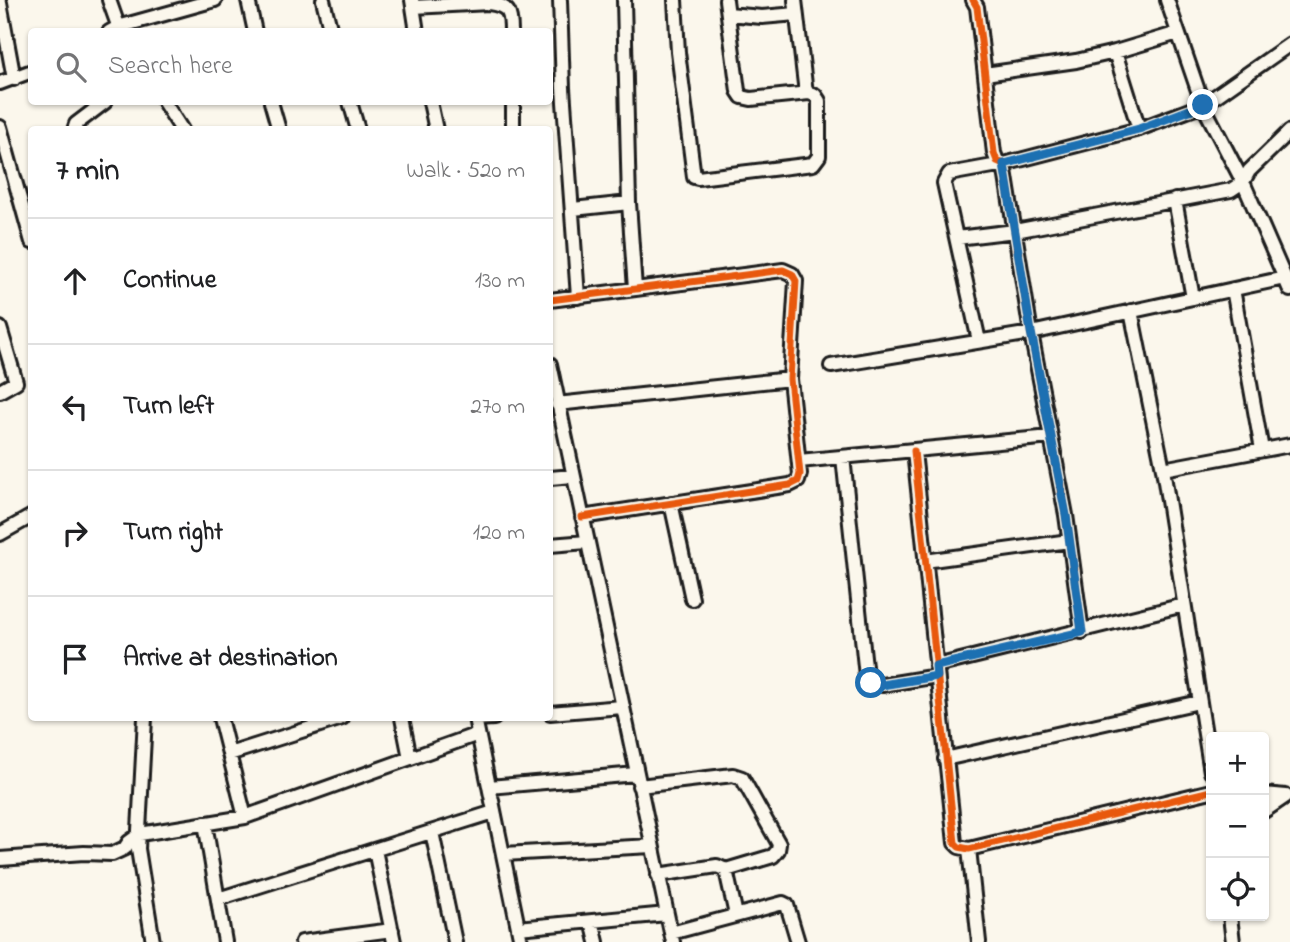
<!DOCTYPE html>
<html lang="en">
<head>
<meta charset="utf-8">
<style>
  body { margin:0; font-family:"Indie Flower",sans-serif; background:#f2f2f2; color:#202124 }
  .controls { position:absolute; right:21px; bottom:21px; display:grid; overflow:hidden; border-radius:7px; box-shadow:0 2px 5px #0004 }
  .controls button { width:63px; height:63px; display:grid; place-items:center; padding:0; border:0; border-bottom:2px solid #e0e0e0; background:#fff; color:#202124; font:35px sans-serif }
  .stop { position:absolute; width:21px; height:21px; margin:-16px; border:5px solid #1f6fb2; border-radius:50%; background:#fff }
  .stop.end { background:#1f6fb2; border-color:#fff; box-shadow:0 2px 7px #0008 }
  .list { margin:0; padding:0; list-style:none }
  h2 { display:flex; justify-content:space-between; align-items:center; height:91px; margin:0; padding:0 28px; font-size:30px }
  h2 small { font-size:23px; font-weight:400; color:#757577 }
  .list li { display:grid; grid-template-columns:46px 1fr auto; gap:21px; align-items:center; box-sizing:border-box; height:126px; padding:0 28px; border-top:2px solid #e0e0e0 }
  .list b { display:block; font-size:26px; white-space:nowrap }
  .list em { font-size:23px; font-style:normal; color:#757577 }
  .icon { flex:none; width:38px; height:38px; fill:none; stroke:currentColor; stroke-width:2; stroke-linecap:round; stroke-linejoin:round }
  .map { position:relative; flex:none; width:1290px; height:942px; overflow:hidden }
  .search { position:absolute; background:#fff; box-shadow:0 2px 5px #0004; left:28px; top:28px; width:525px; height:77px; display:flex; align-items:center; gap:18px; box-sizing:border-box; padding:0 24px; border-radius:7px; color:#757577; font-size:26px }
  .panel { position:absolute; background:#fff; box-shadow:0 2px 5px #0004; left:28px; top:126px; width:525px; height:595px; border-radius:7px }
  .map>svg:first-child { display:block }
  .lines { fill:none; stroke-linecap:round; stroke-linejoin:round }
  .street-casing { stroke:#1c1c1c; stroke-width:18 }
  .street { stroke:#fbf7ec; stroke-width:12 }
  .cycleway-casing { stroke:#fbf7ec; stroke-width:11 }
  .cycleway { stroke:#e8590c; stroke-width:7 }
  .route { stroke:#1f6fb2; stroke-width:9 }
</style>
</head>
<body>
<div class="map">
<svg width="1290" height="942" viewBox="0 0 1290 942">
  <rect width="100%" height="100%" fill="#fbf7ec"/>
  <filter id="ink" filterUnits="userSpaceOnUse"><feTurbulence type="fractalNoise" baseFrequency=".0143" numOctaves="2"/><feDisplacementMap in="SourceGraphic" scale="14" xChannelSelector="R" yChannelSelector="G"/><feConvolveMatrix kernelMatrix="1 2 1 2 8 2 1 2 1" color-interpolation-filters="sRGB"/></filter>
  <g filter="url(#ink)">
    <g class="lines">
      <defs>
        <path id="street" d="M109 0 120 31
          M248 0 255 32
          M323 0 331 32
          M412 0 417 32
          M560 0 563 88 578 297
          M624 0 629 203 635 289
          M675 0 678 52 694 177 698 178 813 164 819 156V101L815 95 809 93 751 99 742 97 738 91 726 0
          M795 0 806 93
          M973 0 977 7 994 153 997 161 1004 164 1031 333 1066 515 1082 632
          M1167 0 1203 105 1243 182 1290 290
          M0 3 14 79
          M413 7 489 3C509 6 511 12 511 32
          M728 14 762 17 796 14
          M109 32 118 27 215 0
          M1115 52 1139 129
          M985 74 1076 61 1115 52 1178 33
          M0 83 32 71
          M164 102 182 130
          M271 102 279 130
          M350 102 358 130
          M430 102 436 130
          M513 102V130
          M0 127 32 242
          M74 130 76 124 105 102
          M1175 200 1193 298
          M573 209 629 203
          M957 238 1015 231 1231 190 1243 182 1249 171 1290 131
          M1233 289 1262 450
          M550 300 783 270 792 274 796 281 790 379 800 474 798 481 790 485 582 517
          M1131 311 1163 469 1211 772
          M0 328 16 382 0 391
          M979 341 944 183 949 174 1004 164 1139 129 1203 105 1290 44
          M550 364 673 942
          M831 366 1031 333 1285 278
          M557 404 790 379
          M914 451 955 843 959 847 969 849 1211 791
          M843 457 866 676 871 683 882 685 937 676
          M799 461 1051 437
          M1163 469 1290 445
          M550 478 573 476
          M671 503 692 599
          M0 534 32 516
          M550 545 587 542
          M925 561 1069 541
          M936 666 1184 605
          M550 713 622 707
          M145 718 138 849 153 942
          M220 718 245 817
          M402 718 410 758
          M475 718 521 942
          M475 719 494 718
          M229 754 342 718
          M945 759 1199 702
          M639 786 733 775 742 778 779 844 778 850 773 856 726 870 717 866 658 875
          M489 787 636 774
          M1264 794 1286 796
          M1264 811 1286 796
          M205 823 225 942
          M432 832 455 942
          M969 849 979 942
          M375 850 394 942
          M503 854 652 846
          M0 859 84 853 112 854 125 848 129 842 140 834 245 817 478 734
          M726 870 736 915
          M218 899 494 812
          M1230 916 1233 942
          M592 921 597 942
          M518 928 667 914
          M671 933 783 903 787 905 798 942
          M302 942 392 930"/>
      </defs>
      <use href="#street" class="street-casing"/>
      <use href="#street" class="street"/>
      <defs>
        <path id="cycleway" d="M973 0 977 7 994 153 997 161 1004 164 1031 333 1066 515 1082 632
          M550 300 783 270 792 274 796 281 790 379 800 474 798 481 790 485 582 517
          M914 451 955 843 959 847 969 849 1211 791"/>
      </defs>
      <use href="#cycleway" class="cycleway-casing"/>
      <use href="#cycleway" class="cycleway"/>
    </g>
  </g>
  <g class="lines" filter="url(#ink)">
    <path class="route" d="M871 683 882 685 937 676 936 666 1082 632 1066 515 1031 332 1004 164 1139 129 1203 105"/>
  </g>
</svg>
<div class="controls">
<button>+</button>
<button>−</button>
<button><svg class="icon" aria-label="locate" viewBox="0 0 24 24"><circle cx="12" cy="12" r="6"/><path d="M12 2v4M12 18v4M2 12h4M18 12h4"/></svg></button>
</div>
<div class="stop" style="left:871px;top:683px"></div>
<div class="stop end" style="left:1203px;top:105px"></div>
<div class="search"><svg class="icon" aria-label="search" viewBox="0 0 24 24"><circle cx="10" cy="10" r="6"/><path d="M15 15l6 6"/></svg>Search here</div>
<section class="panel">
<h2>7 min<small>Walk · 520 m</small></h2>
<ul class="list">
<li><svg class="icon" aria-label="ahead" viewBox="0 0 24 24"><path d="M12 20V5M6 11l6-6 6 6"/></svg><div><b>Continue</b></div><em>130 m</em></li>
<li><svg class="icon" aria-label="left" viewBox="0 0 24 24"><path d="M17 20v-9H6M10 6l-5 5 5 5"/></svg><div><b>Turn left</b></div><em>270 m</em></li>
<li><svg class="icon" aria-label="right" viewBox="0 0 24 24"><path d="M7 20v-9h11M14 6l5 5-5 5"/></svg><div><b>Turn right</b></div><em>120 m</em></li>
<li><svg class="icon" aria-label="arrive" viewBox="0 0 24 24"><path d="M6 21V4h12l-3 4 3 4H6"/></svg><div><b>Arrive at destination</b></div></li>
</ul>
</section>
</div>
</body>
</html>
